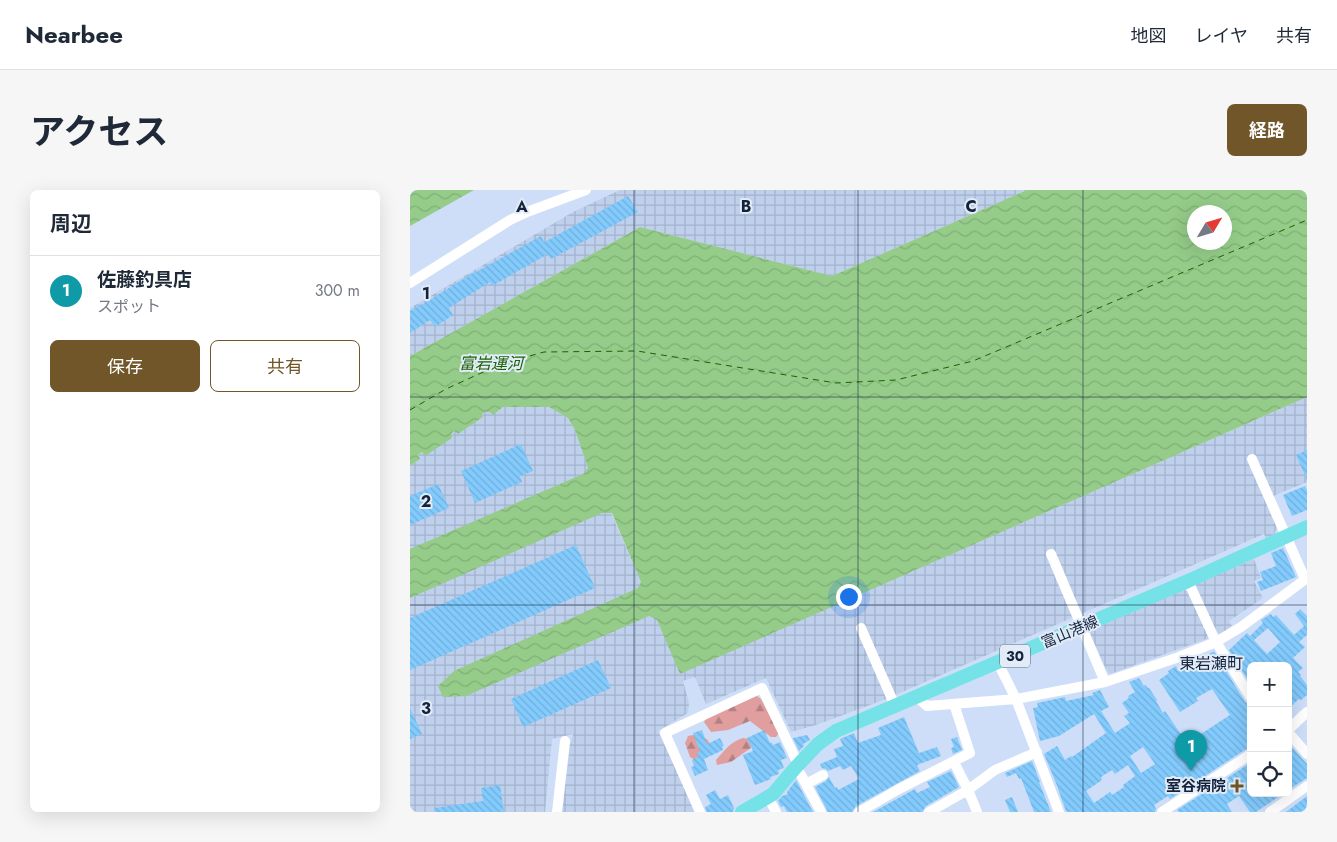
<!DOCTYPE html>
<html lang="ja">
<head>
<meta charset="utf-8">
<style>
  body { margin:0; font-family:Jost,"Noto Sans JP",sans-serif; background:#f6f6f7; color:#1f2937 }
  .controls { position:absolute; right:15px; bottom:15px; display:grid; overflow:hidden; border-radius:8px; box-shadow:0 5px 20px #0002 }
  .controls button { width:45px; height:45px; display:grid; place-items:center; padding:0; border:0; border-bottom:1px solid #e0e1e3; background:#fff; color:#1f2937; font:25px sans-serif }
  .compass { position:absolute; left:777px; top:15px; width:45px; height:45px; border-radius:50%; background:#fff; box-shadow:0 5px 20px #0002; rotate:52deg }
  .you { position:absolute; left:438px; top:406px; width:18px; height:18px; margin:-12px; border:4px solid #fff; border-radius:50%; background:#1a73e8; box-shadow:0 0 0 8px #1a73e833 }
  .badge { display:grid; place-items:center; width:32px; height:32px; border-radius:50%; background:#705628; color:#fff; font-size:16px; font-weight:700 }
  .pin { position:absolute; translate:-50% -41px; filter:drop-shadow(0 1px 2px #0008) }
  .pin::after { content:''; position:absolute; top:26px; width:18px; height:15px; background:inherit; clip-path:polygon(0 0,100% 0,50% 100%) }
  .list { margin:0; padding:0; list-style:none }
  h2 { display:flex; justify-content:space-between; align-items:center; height:65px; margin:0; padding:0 20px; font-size:21px }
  h2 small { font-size:16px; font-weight:400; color:#747a83 }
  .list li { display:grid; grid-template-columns:32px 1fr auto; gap:15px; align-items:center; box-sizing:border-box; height:70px; padding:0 20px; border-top:1px solid #e0e1e3 }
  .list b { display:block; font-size:19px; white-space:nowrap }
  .list p { margin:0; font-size:16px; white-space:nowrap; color:#747a83 }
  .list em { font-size:16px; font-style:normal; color:#747a83 }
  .actions { display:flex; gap:10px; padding:15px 20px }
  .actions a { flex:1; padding:11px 0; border:1px solid #705628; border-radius:8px; text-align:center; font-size:18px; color:#705628 }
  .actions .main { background:#705628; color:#fff }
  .icon { flex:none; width:28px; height:28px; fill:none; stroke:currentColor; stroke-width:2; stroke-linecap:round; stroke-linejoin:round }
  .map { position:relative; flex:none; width:897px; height:622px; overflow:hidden; border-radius:8px }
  header { display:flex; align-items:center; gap:30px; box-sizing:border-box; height:70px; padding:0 25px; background:#fff; border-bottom:1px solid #e0e1e3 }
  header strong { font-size:24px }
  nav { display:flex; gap:28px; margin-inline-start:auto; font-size:18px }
  .intro { display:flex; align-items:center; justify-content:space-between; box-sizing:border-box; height:120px; padding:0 30px }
  h1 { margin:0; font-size:35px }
  .button { padding:12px 22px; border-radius:8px; background:#705628; color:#fff; font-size:18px; font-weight:700 }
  main { display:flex; gap:30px; padding:0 30px }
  aside { flex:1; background:#fff; border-radius:8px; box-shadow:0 5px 20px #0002 }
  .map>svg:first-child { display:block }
  .industrial { fill:url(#industrial-grid) }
  .forest { fill:url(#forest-firs) }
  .water { fill:url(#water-waves); fill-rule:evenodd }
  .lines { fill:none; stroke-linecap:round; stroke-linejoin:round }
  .ferry { stroke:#1a6102; stroke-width:1; stroke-dasharray:6 5; stroke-linecap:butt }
  .building { fill:url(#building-back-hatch); fill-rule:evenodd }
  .minor { stroke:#fff; stroke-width:10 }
  .major { stroke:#74e2e6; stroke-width:14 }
  .grid { fill:none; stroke:#14233b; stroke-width:1; stroke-opacity:0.55 }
  .poi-dot { fill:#705628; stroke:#e2ebf8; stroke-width:2 }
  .labels { text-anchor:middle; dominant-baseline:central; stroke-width:4; stroke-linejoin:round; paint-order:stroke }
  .shield { fill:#e2ebf8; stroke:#525f74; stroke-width:1 }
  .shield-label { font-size:14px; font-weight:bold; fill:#14233b }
  .street-label { font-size:15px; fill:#14233b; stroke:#e2ebf8 }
  .poi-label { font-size:15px; font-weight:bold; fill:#14233b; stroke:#e2ebf8; text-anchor:end }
  .water-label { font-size:16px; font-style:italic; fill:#1a6102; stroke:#e2ebf8 }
  .neighbourhood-label { font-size:16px; fill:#14233b; stroke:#e2ebf8 }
  .grid-label { font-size:16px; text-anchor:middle; font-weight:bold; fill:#14233b; stroke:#e2ebf8; stroke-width:4; stroke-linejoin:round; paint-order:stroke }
</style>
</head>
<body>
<header>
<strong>Nearbee</strong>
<nav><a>地図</a><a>レイヤ</a><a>共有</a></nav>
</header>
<div class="intro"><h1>アクセス</h1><a class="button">経路</a></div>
<main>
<aside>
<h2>周辺<small></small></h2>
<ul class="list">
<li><span class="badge" style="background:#0f9aa8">1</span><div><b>佐藤釣具店</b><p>スポット</p></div><em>300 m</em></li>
</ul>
<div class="actions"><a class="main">保存</a><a>共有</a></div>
</aside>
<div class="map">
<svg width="897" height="622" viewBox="0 0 897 622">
  <defs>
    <pattern id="industrial-grid" width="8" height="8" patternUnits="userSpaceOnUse" patternTransform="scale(1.25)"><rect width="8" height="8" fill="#bfd0ed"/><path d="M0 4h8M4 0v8" fill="none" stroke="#a3b2cc"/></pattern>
    <pattern id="forest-firs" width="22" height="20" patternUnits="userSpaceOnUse" patternTransform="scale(1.25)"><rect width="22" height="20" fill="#e09f9e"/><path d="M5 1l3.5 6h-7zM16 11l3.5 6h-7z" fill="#b48182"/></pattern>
    <pattern id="water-waves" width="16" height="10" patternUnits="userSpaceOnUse" patternTransform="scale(1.25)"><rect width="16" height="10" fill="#95cc89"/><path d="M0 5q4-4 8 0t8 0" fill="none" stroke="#80af77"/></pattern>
    <pattern id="building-back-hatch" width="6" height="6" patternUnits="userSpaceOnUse" patternTransform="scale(1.25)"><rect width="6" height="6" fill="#83cbfd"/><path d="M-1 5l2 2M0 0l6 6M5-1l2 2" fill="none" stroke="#70aeda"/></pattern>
  </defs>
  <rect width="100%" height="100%" fill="#cedef8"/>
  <path class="industrial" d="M210 0H617L422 86 230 37 0 166V118L163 22Z
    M897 207V292L856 309 867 337 864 345 856 348 854 344 476 509 406 535 381 542 356 488 296 514 285 487 273 491 279 513 278 523 248 541 286 622H152L160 555 163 544 142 549 135 622H0V276L10 269 8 265 12 262 15 265 45 241 47 244 73 227 72 224 75 222 89 221 92 217H139L158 228 165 240 178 278 201 323 271 483Z
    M844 369 851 388 844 391 853 408 819 431 822 436 810 444 807 443 786 396 788 393Z
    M774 400 777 401 799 448 700 484 697 481 679 442 681 440Z"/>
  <path class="forest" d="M347 506 351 509 369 543 366 547H361L340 531 318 540 301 542 294 532 299 524 328 511Z
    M288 544 298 550 300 556 286 571 280 567 275 553 278 546Z
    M333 548 343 550 345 555 321 572 307 575 306 570C315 560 320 552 333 548Z"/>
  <path class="water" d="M0 0H64L0 36Z
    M617 0H897V207L270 484 247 430 239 426 56 506 33 507 28 496 44 481 228 398 231 392 202 323H192L0 408V359L173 284 178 278 165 240 158 228 139 217H93L83 225 80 222H75L72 224 73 227 48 244 44 241 41 244 42 248 15 266 12 262 8 265 10 269 0 276V166L230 37 422 86ZM814 22V52H784V22Z"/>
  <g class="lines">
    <path class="ferry" d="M0 220 36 199 91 174 134 162 227 161 426 193 486 190 563 171 897 30"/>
  </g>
  <path class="building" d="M218 6 228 22 141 69 138 64 82 96 80 92 39 118 43 125 25 137 20 130 0 143V121L9 115 10 116 66 81V82L131 46 134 52 140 49Z
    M111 254 123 281 110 286 112 292 65 313 51 281Z
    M897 260V290L886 265Z
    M28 294 39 318 0 335V306Z
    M895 296 897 300V320L882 326 873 305Z
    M166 355 185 398 0 480V428Z
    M873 358 886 387 851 401 847 392 853 390 850 382 866 376 861 363Z
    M890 419 897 426V445L889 452 895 457 883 468 893 478 888 482 891 485 890 486 897 495V505L891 510 889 509 878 519V476H841V495L819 460 837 443 840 446 853 433 851 430 861 424 863 427 866 425 884 445 894 436 885 424ZM858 438 870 452 857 464 844 450Z
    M804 461 835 512 841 515V557L833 561 760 609 758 606 744 615 746 619 745 622H658L656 621 648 599V598L634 564 647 556 655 570 661 566 662 567 696 543 684 524 649 546 630 551 623 518 628 517 627 513 655 507 656 511 684 505 682 503 690 500 699 517 691 521 705 543 720 533 714 526 719 523 712 513 719 508 718 506 725 502 719 492 729 488 734 496 735 495 738 498H739L747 510 746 511 753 523 755 521 777 553 820 525 802 499 786 508 788 511 770 522 749 490 759 483 758 481 766 476 768 481 777 475 779 478ZM733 557 745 574 731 583 720 566ZM718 575 725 586 713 595 714 597 702 605 700 602 684 613 676 601 692 590 691 587 702 580 705 584Z
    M188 470 201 498 113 537 101 509Z
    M0 518 12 544 0 549Z
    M494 527 509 563 527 557 531 566 507 575 510 581 446 616 442 622H418L405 597 416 591 419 587 425 598 427 597 428 600 449 589 441 576 433 580 430 576 418 581 416 579 412 578 410 574 427 567 424 559 433 556 430 549 444 543 448 553 471 545 468 538Z
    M292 540 297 554 310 548 314 556 312 557 313 560 294 569 298 580 285 586 281 577 284 576 282 570 288 567 287 563 290 562 283 543Z
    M354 540 360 553 361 552 363 555 370 552 377 568 371 570 374 578 368 580 369 584 360 587 361 589 345 595 333 565 343 561 337 548Z
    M397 545 400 550 393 554 394 556 389 561 383 548Z
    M547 547 552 560 543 564 541 558 544 557 541 549Z
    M878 553 897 574V588L878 600Z
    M622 571 630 592H629L641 622H624L611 588 609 589 606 583 597 587 595 583Z
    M837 575 841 580V603H874L846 622H840L829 606 817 614 822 622H769L767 620 798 600 800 604 819 591 817 588Z
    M541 581 549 597 516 616 512 622H463L505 599 507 603 520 597 517 592Z
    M386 590 403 622H377L374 616 371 617 368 611 372 606 378 604 377 602Z
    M90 595 94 622H25V618L73 611 71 598Z
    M305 600 310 609 318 605 324 618 323 622H297L295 617 301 614 296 605Z
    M897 606V622H876Z
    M602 607 608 622H600L595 610Z"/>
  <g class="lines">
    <path class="minor" d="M0 93 100 30 117 22 176 0
      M842 269 895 389
      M641 364 695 492
      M778 391 806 452 841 508
      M451 438 485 516
      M588 473 606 509 649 622
      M507 507 517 516 606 509 695 492 769 467 806 452 831 437 897 388
      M878 540 897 522
      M878 542 897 564
      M544 572 558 600 567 622
      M386 577 391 585 411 622
      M396 594 413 585
      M358 607 366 622
      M147 622 155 551
      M290 622 255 543 352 498 388 574
      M449 622 489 599 560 563 544 514
      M519 622 558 600 585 580 627 562
      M752 622 841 564
      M860 622 897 596"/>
    <path class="major" d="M332 622 363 604 386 577 408 554 426 541 778 391 897 337"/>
  </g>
  <path class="grid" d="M224 0V622M448 0V622M673 0V622M0 207H897M0 415H897"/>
  <path class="poi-dot" d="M824.5 588.5h5v5h5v5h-5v5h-5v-5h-5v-5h5z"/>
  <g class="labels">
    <rect class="shield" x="590" y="454.5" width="30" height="23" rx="4"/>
    <g class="shield-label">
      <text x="605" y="466">30</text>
    </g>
    <g class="street-label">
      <text transform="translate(660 442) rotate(-23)">富山港線</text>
    </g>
    <g class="poi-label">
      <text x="816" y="596">室谷病院</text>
    </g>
    <g class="water-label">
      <text x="81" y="173">富岩運河</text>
    </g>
    <g class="neighbourhood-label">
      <text x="801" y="473">東岩瀬町</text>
    </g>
  </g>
  <g class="grid-label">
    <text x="112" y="22">A</text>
    <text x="336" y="22">B</text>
    <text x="561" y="22">C</text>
    <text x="16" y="109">1</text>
    <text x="16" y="317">2</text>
    <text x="16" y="524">3</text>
  </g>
</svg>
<div class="controls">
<button>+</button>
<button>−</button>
<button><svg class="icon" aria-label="locate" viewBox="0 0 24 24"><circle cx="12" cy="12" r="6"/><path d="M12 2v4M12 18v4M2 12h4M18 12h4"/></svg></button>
</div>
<svg class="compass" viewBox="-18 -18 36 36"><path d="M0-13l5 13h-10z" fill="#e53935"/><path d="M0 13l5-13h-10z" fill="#747a83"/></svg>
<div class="you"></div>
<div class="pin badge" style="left:781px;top:581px;background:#0f9aa8">1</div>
</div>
</main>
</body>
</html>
